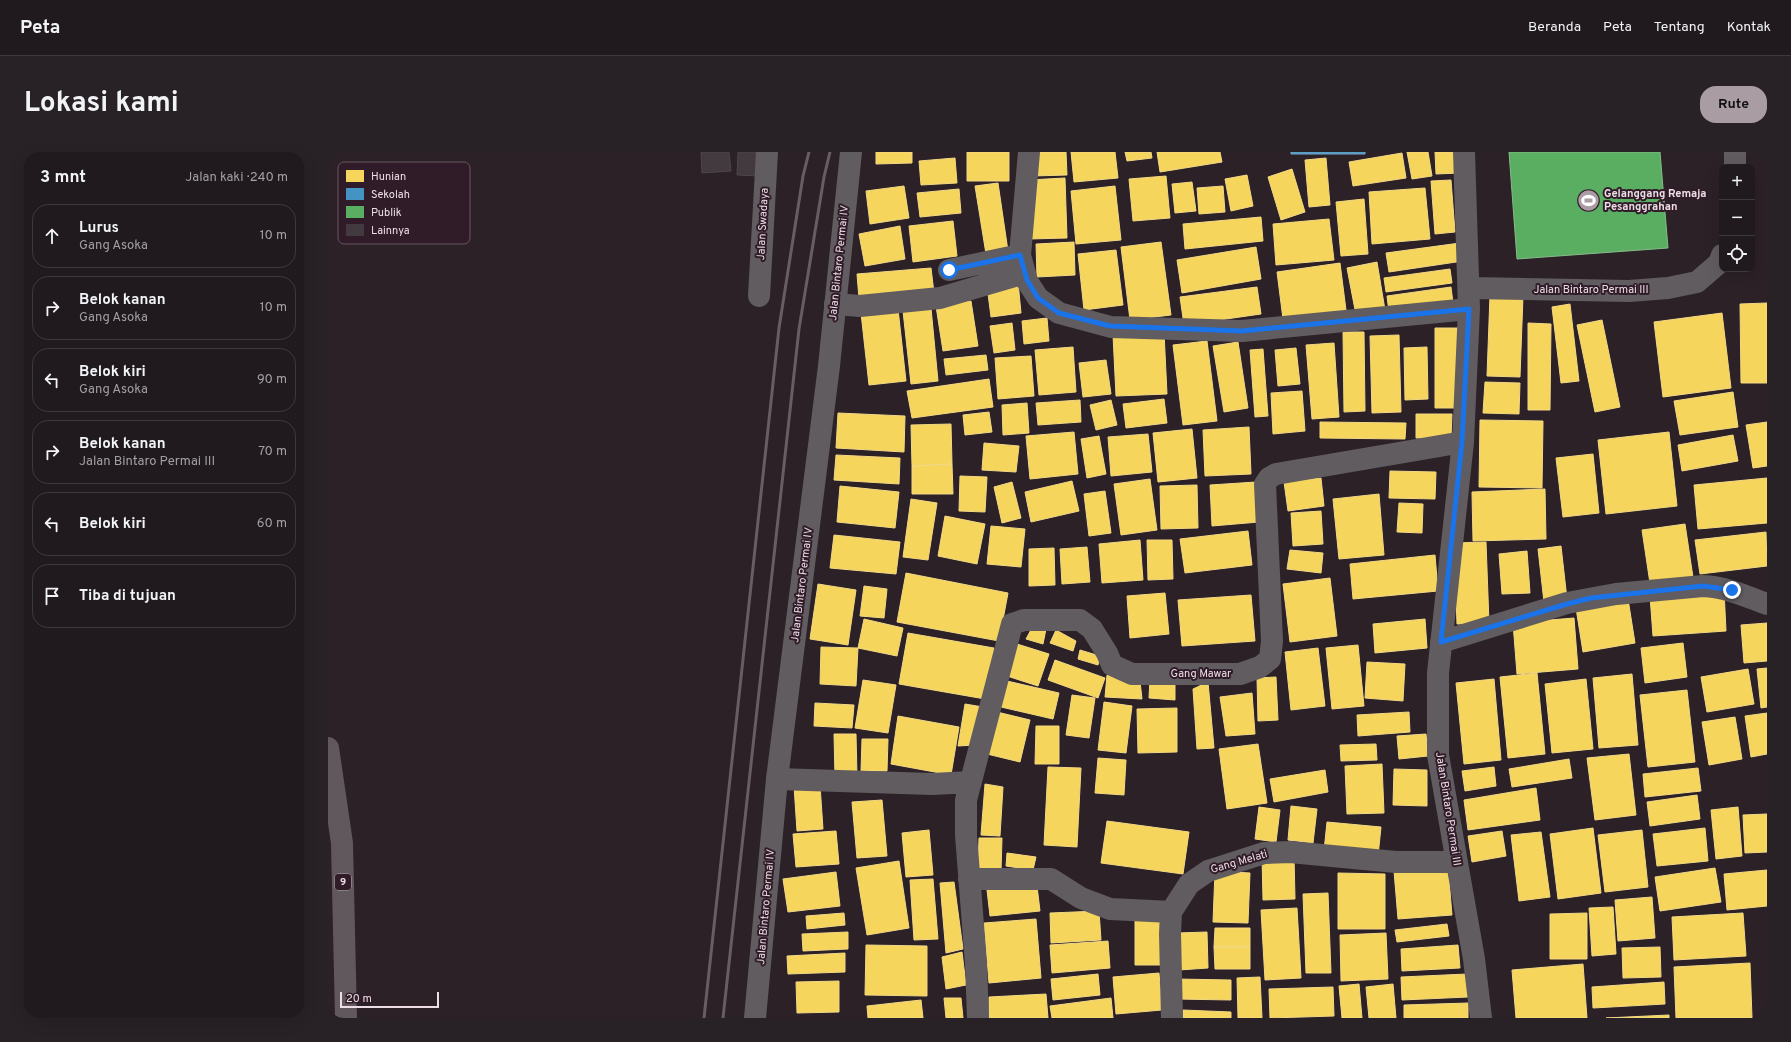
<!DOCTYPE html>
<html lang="id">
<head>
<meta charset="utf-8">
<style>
  body { margin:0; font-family:Overpass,sans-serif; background:#282226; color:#f1f3f6 }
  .controls { position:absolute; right:12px; top:12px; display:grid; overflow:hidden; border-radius:8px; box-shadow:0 4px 16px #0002 }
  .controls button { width:36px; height:36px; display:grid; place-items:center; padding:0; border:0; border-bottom:1px solid #3d383b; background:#20191d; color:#f1f3f6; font:20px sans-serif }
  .scale { position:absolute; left:12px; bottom:10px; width:99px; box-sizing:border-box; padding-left:4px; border:2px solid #eddee6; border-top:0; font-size:11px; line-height:14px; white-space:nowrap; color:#eddee6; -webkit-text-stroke:3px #301c28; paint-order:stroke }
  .stop { position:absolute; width:12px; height:12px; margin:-9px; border:3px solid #1a73e8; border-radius:50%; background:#fff }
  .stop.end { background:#1a73e8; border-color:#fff; box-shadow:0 1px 4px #0008 }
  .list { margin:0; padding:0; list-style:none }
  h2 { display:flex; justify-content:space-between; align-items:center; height:52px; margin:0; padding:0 16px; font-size:17px }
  h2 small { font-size:13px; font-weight:400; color:#a2a0a4 }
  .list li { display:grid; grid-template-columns:26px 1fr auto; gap:12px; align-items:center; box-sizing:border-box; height:64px; margin:0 8px 8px; padding:0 8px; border:1px solid #3d383b; border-radius:16px }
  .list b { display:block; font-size:15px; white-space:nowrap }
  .list p { margin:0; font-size:13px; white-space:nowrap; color:#a2a0a4 }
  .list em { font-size:13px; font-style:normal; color:#a2a0a4 }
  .icon { flex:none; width:22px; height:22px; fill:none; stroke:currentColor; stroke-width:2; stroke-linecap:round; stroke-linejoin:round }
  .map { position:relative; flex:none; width:1439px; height:866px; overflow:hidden; border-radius:16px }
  header { display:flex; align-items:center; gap:24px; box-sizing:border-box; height:56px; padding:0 20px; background:#20191d; border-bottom:1px solid #3d383b }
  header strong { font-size:19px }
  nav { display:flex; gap:22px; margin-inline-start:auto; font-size:14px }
  .intro { display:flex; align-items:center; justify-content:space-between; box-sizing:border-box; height:96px; padding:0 24px }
  h1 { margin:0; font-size:28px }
  .button { padding:10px 18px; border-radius:16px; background:#a99ca3; color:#111; font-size:14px; font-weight:700 }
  main { display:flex; gap:24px; padding:0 24px }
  aside { flex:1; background:#20191d; border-radius:16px; box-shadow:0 4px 16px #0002 }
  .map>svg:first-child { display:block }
  .homes { fill:#f6d55c; stroke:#f3d885 }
  .schools { fill:#4393c3; stroke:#76aace }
  .public { fill:#5aae61; stroke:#86bc89 }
  .building { fill:#433a3f; stroke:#4f464b }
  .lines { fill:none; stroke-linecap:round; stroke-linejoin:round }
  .minor { stroke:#615c5f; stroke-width:22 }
  .tertiary { stroke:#615c5f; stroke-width:22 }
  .motorway { stroke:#61585d; stroke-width:22 }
  .rail { stroke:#665e62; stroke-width:3 }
  .route { stroke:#1a73e8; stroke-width:5 }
  .labels { text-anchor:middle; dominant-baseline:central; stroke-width:4; stroke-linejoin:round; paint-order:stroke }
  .shield { fill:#301c28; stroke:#b4a4ad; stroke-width:1 }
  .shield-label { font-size:10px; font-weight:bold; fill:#eddee6 }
  .poi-label { font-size:11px; font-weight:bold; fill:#eddee6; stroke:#301c28; text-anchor:start }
  .street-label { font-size:11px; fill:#eddee6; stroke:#301c28 }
  .key { fill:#301c28; stroke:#695661; stroke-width:1 }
  .key-label { font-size:11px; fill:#eddee6 }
</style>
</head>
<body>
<header>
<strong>Peta</strong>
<nav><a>Beranda</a><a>Peta</a><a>Tentang</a><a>Kontak</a></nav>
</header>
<div class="intro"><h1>Lokasi kami</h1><a class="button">Rute</a></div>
<main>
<aside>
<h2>3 mnt<small>Jalan kaki · 240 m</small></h2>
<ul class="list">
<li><svg class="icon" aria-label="ahead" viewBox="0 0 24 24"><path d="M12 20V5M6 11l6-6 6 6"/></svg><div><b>Lurus</b><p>Gang Asoka</p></div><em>10 m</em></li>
<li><svg class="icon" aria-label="right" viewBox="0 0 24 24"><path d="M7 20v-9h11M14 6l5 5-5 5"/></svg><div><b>Belok kanan</b><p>Gang Asoka</p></div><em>10 m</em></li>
<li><svg class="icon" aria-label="left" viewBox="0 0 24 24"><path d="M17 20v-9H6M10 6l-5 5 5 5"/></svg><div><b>Belok kiri</b><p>Gang Asoka</p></div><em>90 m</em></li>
<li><svg class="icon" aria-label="right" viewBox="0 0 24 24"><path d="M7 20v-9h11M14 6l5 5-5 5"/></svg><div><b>Belok kanan</b><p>Jalan Bintaro Permai III</p></div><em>70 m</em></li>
<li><svg class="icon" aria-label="left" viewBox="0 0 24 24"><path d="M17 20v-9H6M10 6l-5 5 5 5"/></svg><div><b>Belok kiri</b></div><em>60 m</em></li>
<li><svg class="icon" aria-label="arrive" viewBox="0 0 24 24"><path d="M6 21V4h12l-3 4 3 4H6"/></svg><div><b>Tiba di tujuan</b></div></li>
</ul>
</aside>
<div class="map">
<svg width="1439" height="866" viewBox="0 0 1439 866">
  <rect width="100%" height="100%" fill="#2b2127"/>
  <path class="homes" d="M548 0H584V11L548 12Z
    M639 0H681V29H639Z
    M706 0H738L739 23 705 24Z
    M743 0H787L790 26 746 30Z
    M797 0H823L824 6 799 9Z
    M829 0H892L894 10 832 20Z
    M1079 0H1100L1104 24 1084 27Z
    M1107 0H1131L1132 21 1108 22Z
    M1074 1 1078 26 1025 34 1021 10Z
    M627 6 629 31 593 33 591 9Z
    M998 6 1002 53 981 55 977 8Z
    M964 17 977 60 953 68 940 25Z
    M919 23 925 54 903 59 897 27Z
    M838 24 842 66 805 69 801 27Z
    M737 26 739 86 701 87 700 28Z
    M1123 28 1127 80 1107 82 1103 29Z
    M864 30 868 59 847 61 844 32Z
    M670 31 680 99 658 102 647 34Z
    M576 34 581 66 542 72 538 39Z
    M787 34 793 88 748 92 743 39Z
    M895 34 897 60 871 62 869 36Z
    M1097 36 1102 87 1044 92 1041 40Z
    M631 37 633 61 592 65 589 41Z
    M1036 47 1040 102 1013 104 1008 50Z
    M933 65 935 89 857 97 855 72Z
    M1001 67 1006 108 948 113 945 72Z
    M625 69 629 104 585 110 581 74Z
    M572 74 577 107 537 114 531 82Z
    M746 90 747 123 709 125 708 92Z
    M833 90 843 163 802 168 793 95Z
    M1132 91 1135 109 1061 120 1058 101Z
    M928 95 933 127 854 141 849 108Z
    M788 98 795 153 756 158 750 102Z
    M1049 110 1057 158 1028 163 1019 116Z
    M1012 111 1018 158 955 167 949 120Z
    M603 116 606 141 531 147 529 122Z
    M1122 117 1124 131 1058 140 1056 126Z
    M690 130 693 161 663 165 659 134Z
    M929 135 933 162 856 173 852 145Z
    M1123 135 1125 151 1061 160 1059 144Z
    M1162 143 1195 144 1192 225 1159 224Z
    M643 149 650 194 615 199 608 154Z
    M1439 151V231H1413L1412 152Z
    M1242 152 1251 229 1233 231 1224 155Z
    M603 156 610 229 583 232 575 159Z
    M570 157 578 229 541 233 533 161Z
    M1394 161 1403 236 1335 245 1326 170Z
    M719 166 721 189 696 192 694 169Z
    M1274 168 1292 255 1267 260 1249 173Z
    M684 171 687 198 666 201 662 174Z
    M1200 171 1223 172 1222 258H1200Z
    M1107 176H1131L1130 256H1107Z
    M836 180 839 242 788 244 785 183Z
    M1015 180H1036L1037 259 1016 260Z
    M1071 183 1073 260 1044 261 1042 184Z
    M879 189 889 269 855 273 845 193Z
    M910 190 920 256 896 260 885 194Z
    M1006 191 1011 265 984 267 978 193Z
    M745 195 748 240 711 243 707 198Z
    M1099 195 1100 247 1077 248 1076 196Z
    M968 196 972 232 950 234 947 198Z
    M935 197 940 264 927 265 922 198Z
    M658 203 660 218 618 223 616 207Z
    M703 204 706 244 670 247 667 206Z
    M778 208 783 242 755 245 751 211Z
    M661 227 665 255 584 266 579 239Z
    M1157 230 1192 231 1191 262 1155 261Z
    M974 239 977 279 945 282 943 241Z
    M1405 240 1410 275 1352 283 1346 249Z
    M836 247 839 271 798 276 795 252Z
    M752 248 753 270 710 273 708 251Z
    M783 248 789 273 768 278 762 253Z
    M699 251 701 281 675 283 674 253Z
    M661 260 664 280 637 283 635 263Z
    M510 261 577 264 576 300 508 296Z
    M1088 262H1124L1123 286H1088Z
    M1152 268 1215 269 1214 336 1151 335Z
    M992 270 1078 271 1077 287 992 286Z
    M1439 270V314L1425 316 1418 273Z
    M623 272 624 312 584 314 583 273Z
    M921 275 923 322 877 324 875 278Z
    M864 277 869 326 830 330 825 281Z
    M746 280 750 322 702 327 698 284Z
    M1341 280 1349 354 1278 362 1270 288Z
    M820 282 824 320 783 324 780 285Z
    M1405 283 1410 309 1354 319 1350 293Z
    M771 284 778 322 759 326 753 287Z
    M656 291 691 294 688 320 654 318Z
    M1265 302 1271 361 1235 365 1228 306Z
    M508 303 572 306 571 332 506 328Z
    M624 312 625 342H584V314Z
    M1062 319 1108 320 1107 347 1061 346Z
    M632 324 659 325 657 360 631 359Z
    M993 326 996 354 960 359 956 330Z
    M1439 326V371L1370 377 1366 333Z
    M822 327 829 378 793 383 786 332Z
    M744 329 751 359 703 370 697 340Z
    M684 330 693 366 674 371 666 335Z
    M928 330 931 370 884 374 882 333Z
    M869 333 870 376 833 377 832 334Z
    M512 334 571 340 567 376 509 370Z
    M1217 337 1218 387 1145 389 1144 340Z
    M777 339 783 381 761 384 756 342Z
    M1051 342 1056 403 1011 407 1005 347Z
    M583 347 609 351 600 408 575 405Z
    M1071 351 1095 352 1094 381 1069 380Z
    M993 359 995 392 965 394 963 361Z
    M617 364 657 372 649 412 610 404Z
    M1357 372 1366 432 1323 438 1314 378Z
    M663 374 697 377 693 415 659 412Z
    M920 379 924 413 857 421 852 387Z
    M1438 380 1439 414 1372 422 1367 388Z
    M506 383 572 390 568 422 502 416Z
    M812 388 815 428 774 431 771 392Z
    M819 388H844L845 427 820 428Z
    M1158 390 1161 471 1129 472 1126 391Z
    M1233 394 1239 447 1216 450 1210 397Z
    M759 395 762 430 734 432 732 397Z
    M726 396 727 433 701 434V397Z
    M962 398 995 401 993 421 959 417Z
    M1199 399 1202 441 1174 442 1171 402Z
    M1107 403 1110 439 1025 447 1022 412Z
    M578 421 680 441 671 489 569 470Z
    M1002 426 1009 484 962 490 955 432Z
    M490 432 528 438 520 493 482 487Z
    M536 434 559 437 556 466 532 464Z
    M1396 438 1398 479 1325 484 1322 444Z
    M837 441 841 482 802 486 799 444Z
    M923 443 927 489 854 494 850 448Z
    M1300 447 1307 491 1255 500 1248 456Z
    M1246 466 1250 517 1189 522 1185 471Z
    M536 467 575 476 569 504 530 496Z
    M1097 467 1099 496 1047 501 1045 472Z
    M1439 471V509L1416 511 1413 473Z
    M705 474 718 477 715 492 698 487Z
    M728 478 748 489 745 499 722 491Z
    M580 481 666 496 657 547 571 532Z
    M1355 491 1359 525 1317 531 1313 496Z
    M689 492 721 502 710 534 679 524Z
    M1030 493 1036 554 1004 557 998 496Z
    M493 495 530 496 528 534 492 532Z
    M990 496 997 554 963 558 957 500Z
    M752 498 772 504 770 513 750 507Z
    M727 508 777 526 770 546 720 528Z
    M1039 510 1077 512 1075 549 1037 546Z
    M1439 516V555L1433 556 1429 517Z
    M1420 517 1426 552 1379 560 1373 525Z
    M1209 521 1217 602 1180 606 1172 525Z
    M1304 522 1310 593 1271 596 1265 526Z
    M779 523 812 529 814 547 777 545Z
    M948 525 950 568 930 569 929 526Z
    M822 526 847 529V548L821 546Z
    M1166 527 1173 608 1136 612 1128 531Z
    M1258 527 1265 597 1224 601 1217 532Z
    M535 528 568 533 560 581 527 576Z
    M679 529 731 541 725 567 673 555Z
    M880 530 886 596 869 597 865 537Z
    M1359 538 1367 610 1320 615 1312 543Z
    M924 541 927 582 898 584 892 545Z
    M744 543 767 546 761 586 738 583Z
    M776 550 804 554 798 601 770 598Z
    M487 551 526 553 524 576 486 574Z
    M637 552 655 555 647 593 630 594Z
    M849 556V600L810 601 809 557Z
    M669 560 702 568 692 610 659 602Z
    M1081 560 1082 580 1030 584 1029 563Z
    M1439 561V602L1423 605 1417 564Z
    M570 564 631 575 623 623 563 612Z
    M1407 565 1414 607 1381 613 1374 570Z
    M708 574H731V612H707Z
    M506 582H528L529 625H507Z
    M1098 582 1100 604 1071 607 1069 584Z
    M534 587H560L559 619H533Z
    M930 592 939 651 899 657 891 597Z
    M1048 592 1049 608 1013 609 1012 593Z
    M1301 602 1308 663 1267 668 1259 606Z
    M770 606 798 608 796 643 767 641Z
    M1241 607 1244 626 1184 635 1181 617Z
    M1054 612 1056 661 1019 662 1017 614Z
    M720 615 753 616 749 695 716 693Z
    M1166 615 1168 634 1137 639 1134 619Z
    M1370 616 1373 639 1317 645 1315 622Z
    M1066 617 1099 618V654L1065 653Z
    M997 618 1000 640 946 650 942 627Z
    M657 632 675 635 672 684 653 683Z
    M492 633 495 677 469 679 466 634Z
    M1208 636 1212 668 1140 678 1136 648Z
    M1369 643 1372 667 1322 674 1319 650Z
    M554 648 559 704 529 706 524 650Z
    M963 654 989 657 985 691 960 688Z
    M931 655 952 658 948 690 927 687Z
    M1410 655 1414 704 1388 707 1383 658Z
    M1439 662V700L1417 701 1415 663Z
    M779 669 861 680 855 722 773 711Z
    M999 670 1053 675 1050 704 996 699Z
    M1265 676 1273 741 1230 747 1222 682Z
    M1377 676 1380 709 1329 714 1325 682Z
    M601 678 605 723 578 725 574 681Z
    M1314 678 1320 735 1277 740 1270 683Z
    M508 679 511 712 468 715 465 682Z
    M1174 679 1178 704 1144 710 1140 684Z
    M1213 680 1222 745 1191 749 1183 683Z
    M651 686H674L673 719 650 717Z
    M679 701 708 705 705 718 678 714Z
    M966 704 967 747 935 748 934 705Z
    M571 709 581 776 539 783 528 716Z
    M1120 715 1124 763 1070 767 1066 719Z
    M1387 716 1393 750 1332 759 1327 725Z
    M1439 718V754L1399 758 1396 722Z
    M887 719 922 721 920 771 885 770Z
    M508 720 512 754 460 760 455 727Z
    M1010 721 1057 722V777H1010Z
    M605 727 610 787 586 788 582 728Z
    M626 730 635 797 618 801 612 731Z
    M709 734 712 759 662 764 659 738Z
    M1000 741 1003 821H978L975 742Z
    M1324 745 1327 786 1290 789 1287 748Z
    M1285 755 1288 802 1264 804 1261 756Z
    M969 756 973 826 937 828 933 758Z
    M771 759 773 788 723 791 722 761Z
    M516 761 517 773 479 777 478 764Z
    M1259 761V807H1222V762Z
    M1415 761 1418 804 1346 808 1344 765Z
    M708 767 713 826 661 831 656 771Z
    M807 767H836V813H807Z
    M1119 772 1121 784 1069 790 1067 778Z
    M887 776H922V795H886Z
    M520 780V797L475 799 474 782Z
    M879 780 880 816 851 818 849 781Z
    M1058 781 1060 827 1013 829 1012 783Z
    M780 789 782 816 724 821 722 793Z
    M538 793 599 794V844L537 843Z
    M1130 793 1132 816 1074 819 1073 797Z
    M886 795H922V817H887Z
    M1332 795 1333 825 1295 826 1294 796Z
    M634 800 638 833 618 837 614 805Z
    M517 801V820L460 822 459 804Z
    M1422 811 1424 866H1348L1346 815Z
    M1255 812 1259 866H1188L1184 818Z
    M831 821 834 858 788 862 785 825Z
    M770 822 772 843 725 848 723 827Z
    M1139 822 1140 845 1074 848 1073 825Z
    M932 825 934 866H910L909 826Z
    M849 827 903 828V848L848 847Z
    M511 829V860L469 861 468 830Z
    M1336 830 1337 852 1265 856 1264 835Z
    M1031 832 1034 866H1014L1011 834Z
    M1065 832 1068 866H1041L1038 835Z
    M1005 835 1006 864 942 866 941 837Z
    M718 842 720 866H661V845Z
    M616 846H633L635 866H618Z
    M783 846 785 866H724L722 854Z
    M593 848 595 866H540L539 854Z
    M1140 851V866H1076V853Z
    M855 858 903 860V866H855Z
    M1341 863V866H1278Z"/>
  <path class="schools" d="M963 0H1037V2H963Z"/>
  <path class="public" d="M1181 0H1332L1340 96 1189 107Z"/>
  <path class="building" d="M373 0H401L403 19 374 21Z
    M410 0H430V24L409 23Z"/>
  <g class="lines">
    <path class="minor" d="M1136 0 1141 157 1135 290 1110 521V603L1146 807 1153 866
      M1407 0V15
      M692 103 701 0
      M621 118 692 103 699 129 710 146 731 161 783 175 914 179 1141 157
      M1142 136 1301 139 1340 136 1369 130 1391 111 1394 103
      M431 144 439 0
      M507 152 532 154 612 146 697 121
      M1113 490 1239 451 1288 442 1375 434C1398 435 1417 444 1439 452
      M449 627 604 632 643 630
      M641 727H723L753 746 782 757 843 760
      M650 866 648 812 638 683V648L684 472 696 468H752L764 477 779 501 784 513 804 522H912L932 515 942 507 944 489 937 332 941 326 948 322 1135 290
      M844 866 842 782 843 760 861 732 880 719 936 701 962 700 1068 710H1128"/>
    <path class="tertiary" d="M427 866 449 627 501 214 523 0"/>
    <path class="motorway" d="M0 596 14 691 18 866"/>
    <path class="rail" d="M376 866 451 176 475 24 481 0
      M395 866 471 177 496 25 502 0"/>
  </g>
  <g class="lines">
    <path class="route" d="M621 118 692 103 699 128 710 146 731 161 782 174 914 179 1141 157 1134 290 1113 490 1239 452 1263 446 1375 434 1404 438"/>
  </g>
  <defs>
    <symbol id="stadium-disc" viewBox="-11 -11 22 22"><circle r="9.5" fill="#a99ca3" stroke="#301c28"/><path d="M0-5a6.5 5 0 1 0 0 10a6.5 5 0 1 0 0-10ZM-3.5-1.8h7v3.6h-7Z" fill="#fff"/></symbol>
  </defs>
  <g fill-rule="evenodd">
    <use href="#stadium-disc" x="1248" y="36" width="25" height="25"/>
  </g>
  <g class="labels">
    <rect class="shield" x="7" y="722" width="16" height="16" rx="3"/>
    <g class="shield-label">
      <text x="15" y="730">9</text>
    </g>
    <g class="poi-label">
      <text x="1276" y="42">Gelanggang Remaja<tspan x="1276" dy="13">Pesanggrahan</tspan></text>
    </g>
    <g class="street-label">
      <text transform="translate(435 72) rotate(-87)">Jalan Swadaya</text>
      <text transform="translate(511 111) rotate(-84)">Jalan Bintaro Permai IV</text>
      <text x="1263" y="138">Jalan Bintaro Permai III</text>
      <text transform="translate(474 433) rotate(-83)">Jalan Bintaro Permai IV</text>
      <text x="873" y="522">Gang Mawar</text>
      <text transform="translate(1120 657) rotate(81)">Jalan Bintaro Permai III</text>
      <text transform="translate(911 710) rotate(-16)">Gang Melati</text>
      <text transform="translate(438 755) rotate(-85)">Jalan Bintaro Permai IV</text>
    </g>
  </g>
  <rect x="10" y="10" width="132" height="82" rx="6" class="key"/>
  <rect x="18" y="18" width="18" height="12" fill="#f6d55c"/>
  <rect x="18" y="36" width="18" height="12" fill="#4393c3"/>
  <rect x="18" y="54" width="18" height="12" fill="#5aae61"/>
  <rect x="18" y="72" width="18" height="12" fill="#433a3f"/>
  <g class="key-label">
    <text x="43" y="28">Hunian</text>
    <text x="43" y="46">Sekolah</text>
    <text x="43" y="64">Publik</text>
    <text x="43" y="82">Lainnya</text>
  </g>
</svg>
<div class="controls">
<button>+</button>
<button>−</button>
<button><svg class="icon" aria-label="locate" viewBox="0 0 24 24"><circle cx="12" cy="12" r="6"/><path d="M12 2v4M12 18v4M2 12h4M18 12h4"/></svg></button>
</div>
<div class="scale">20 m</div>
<div class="stop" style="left:621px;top:118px"></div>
<div class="stop end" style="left:1404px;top:438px"></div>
</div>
</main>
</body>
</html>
